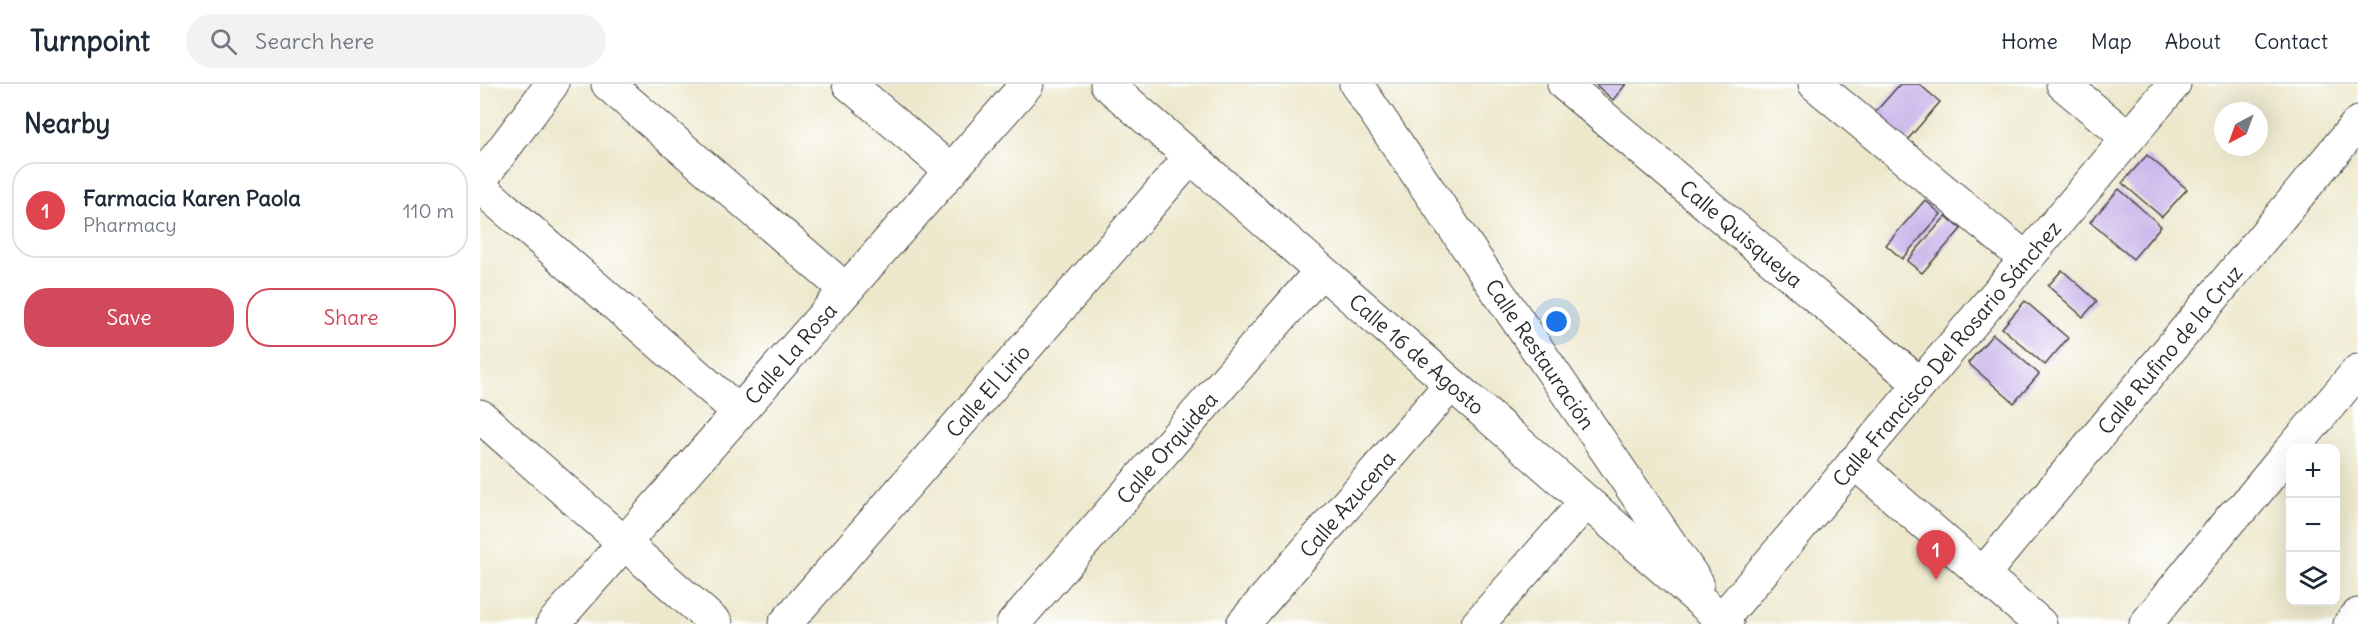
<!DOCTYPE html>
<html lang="en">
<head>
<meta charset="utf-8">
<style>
  body { margin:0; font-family:Delius,sans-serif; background:#f2f2f3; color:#1f2937 }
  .controls { position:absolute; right:18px; bottom:18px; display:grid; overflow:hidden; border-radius:12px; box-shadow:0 6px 24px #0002 }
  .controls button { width:54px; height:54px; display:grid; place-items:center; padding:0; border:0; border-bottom:2px solid #e0e1e3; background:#fff; color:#1f2937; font:30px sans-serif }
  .compass { position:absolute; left:1734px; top:18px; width:54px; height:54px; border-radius:50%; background:#fff; box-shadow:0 6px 24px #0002; rotate:221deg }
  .you { position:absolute; left:1077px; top:238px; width:21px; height:21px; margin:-15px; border:4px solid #fff; border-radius:50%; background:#1a73e8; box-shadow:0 0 0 9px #1a73e833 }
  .badge { display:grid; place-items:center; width:39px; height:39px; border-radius:50%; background:#d1495b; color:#fff; font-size:20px; font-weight:700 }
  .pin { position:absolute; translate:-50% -50px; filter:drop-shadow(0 2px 3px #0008) }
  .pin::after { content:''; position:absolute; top:32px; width:21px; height:18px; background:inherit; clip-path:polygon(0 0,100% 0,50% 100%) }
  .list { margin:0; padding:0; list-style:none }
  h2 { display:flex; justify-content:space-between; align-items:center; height:78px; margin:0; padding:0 24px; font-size:26px }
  h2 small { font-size:20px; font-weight:400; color:#747a83 }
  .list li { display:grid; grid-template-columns:39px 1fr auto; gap:18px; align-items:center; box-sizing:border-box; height:96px; margin:0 12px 12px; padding:0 12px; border:2px solid #e0e1e3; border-radius:24px }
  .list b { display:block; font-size:22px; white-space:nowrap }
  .list p { margin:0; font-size:20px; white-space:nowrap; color:#747a83 }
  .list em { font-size:20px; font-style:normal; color:#747a83 }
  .actions { display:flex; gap:12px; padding:18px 24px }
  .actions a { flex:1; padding:14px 0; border:2px solid #d1495b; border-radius:24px; text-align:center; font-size:21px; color:#d1495b }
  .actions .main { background:#d1495b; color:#fff }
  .icon { flex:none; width:33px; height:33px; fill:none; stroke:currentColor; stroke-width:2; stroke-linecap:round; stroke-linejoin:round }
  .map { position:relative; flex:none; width:1878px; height:540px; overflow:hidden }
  header { display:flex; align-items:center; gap:36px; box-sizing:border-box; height:84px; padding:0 30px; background:#fff; border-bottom:2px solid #e0e1e3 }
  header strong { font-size:28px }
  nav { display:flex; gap:33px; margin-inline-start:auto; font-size:21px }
  .search { width:420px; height:54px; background:#f2f2f3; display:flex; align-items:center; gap:15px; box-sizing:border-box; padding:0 21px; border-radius:33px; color:#747a83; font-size:22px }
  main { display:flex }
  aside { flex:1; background:#fff }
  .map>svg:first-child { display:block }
  .building { fill:#cab5ea }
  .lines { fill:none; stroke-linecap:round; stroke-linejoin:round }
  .minor-casing { stroke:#484743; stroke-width:35 }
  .minor { stroke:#fff; stroke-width:33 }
  .labels { text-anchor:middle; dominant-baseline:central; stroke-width:6; stroke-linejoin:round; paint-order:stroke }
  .street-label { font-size:21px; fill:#2b2b2b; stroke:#fff }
</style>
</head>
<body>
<header>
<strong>Turnpoint</strong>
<div class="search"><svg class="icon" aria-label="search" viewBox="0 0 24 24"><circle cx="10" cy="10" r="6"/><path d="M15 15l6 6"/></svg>Search here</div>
<nav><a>Home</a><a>Map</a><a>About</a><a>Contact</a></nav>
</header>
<main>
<aside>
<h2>Nearby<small></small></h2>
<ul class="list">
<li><span class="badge" style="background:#e0444e">1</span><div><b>Farmacia Karen Paola</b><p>Pharmacy</p></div><em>110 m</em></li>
</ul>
<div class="actions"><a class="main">Save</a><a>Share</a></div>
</aside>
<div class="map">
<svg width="1878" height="540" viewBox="0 0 1878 540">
  <rect width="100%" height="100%" fill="#fff"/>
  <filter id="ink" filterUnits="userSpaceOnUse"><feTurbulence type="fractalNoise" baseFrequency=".0167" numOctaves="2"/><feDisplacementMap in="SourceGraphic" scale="12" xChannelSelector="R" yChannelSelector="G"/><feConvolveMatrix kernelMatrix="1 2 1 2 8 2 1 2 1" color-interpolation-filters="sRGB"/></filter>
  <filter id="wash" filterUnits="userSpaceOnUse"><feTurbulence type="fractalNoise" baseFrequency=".008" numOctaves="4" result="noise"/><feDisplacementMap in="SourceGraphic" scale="24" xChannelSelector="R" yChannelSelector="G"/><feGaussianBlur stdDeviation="1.35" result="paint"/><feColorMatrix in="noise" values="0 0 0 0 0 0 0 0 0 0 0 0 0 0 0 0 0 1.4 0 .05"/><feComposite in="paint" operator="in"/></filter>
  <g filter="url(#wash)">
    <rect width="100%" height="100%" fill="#ede8cc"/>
    <g id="blocks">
      <path class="building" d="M1115 0H1146L1133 16Z
        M1420 0H1439L1460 18 1423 61 1391 33Z
        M1667 71 1707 105 1682 133 1642 99Z
        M1639 105 1681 142 1653 175 1610 138Z
        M1445 116 1461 130 1422 175 1406 161Z
        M1466 132 1481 145 1442 189 1427 177Z
        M1582 186 1617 217 1603 233 1568 202Z
        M1545 217 1588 254 1565 281 1522 244Z
        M1513 250 1559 290 1534 319 1488 279Z"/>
    </g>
  </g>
  <g filter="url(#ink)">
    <use href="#blocks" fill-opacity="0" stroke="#484743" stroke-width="1.5"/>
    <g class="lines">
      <defs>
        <g id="minor">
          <path d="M128 0 366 206"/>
          <path d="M369 0 471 87"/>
          <path id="s1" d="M627 0 1247 540"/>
          <path id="s2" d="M876 0 1217 499"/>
          <path id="s3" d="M1084 0 1440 300"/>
          <path d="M1335 0 1546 175"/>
          <path d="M1583 0 1648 54"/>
          <path d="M0 96 72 0"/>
          <path d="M0 103 259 328"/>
          <path d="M0 332 236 540"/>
          <path d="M1813 364 1878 287"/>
          <path d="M1374 378 1560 540"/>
          <path id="s4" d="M1503 490 1878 39"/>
          <path id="s5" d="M73 540 547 0"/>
          <path id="s6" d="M305 540 711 73"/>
          <path id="s7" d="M533 540 841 187"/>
          <path id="s8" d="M763 540 971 300"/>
          <path d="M998 540 1106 418"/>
          <path id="s9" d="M1238 540 1694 0"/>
          <path d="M1666 540 1753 432 1763 424 1810 367"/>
          <path d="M1870 540 1878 531"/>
        </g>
      </defs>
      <use href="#minor" class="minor-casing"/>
      <use href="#minor" class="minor"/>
    </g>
  </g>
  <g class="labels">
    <g class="street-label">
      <text stroke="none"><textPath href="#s3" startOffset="232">Calle Quisqueya</textPath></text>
      <text stroke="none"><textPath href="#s4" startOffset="292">Calle Rufino de la Cruz</textPath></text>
      <text stroke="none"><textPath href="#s5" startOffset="360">Calle La Rosa</textPath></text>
      <text stroke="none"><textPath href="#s1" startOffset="411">Calle 16 de Agosto</textPath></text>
      <text stroke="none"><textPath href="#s2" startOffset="327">Calle Restauración</textPath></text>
      <text stroke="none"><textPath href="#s9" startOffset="354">Calle Francisco Del Rosario Sánchez</textPath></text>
      <text stroke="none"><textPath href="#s6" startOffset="309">Calle El Lirio</textPath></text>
      <text stroke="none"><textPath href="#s7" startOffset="234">Calle Orquidea</textPath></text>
      <text stroke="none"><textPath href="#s8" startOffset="159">Calle Azucena</textPath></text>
    </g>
  </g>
</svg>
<div class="controls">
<button>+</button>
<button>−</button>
<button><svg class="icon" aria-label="layers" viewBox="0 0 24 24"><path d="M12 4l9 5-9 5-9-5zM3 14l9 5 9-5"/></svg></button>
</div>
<svg class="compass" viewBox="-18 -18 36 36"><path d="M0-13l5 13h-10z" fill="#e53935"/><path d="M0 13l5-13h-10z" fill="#747a83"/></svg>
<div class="you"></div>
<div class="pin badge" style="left:1456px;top:496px;background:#e0444e">1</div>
</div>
</main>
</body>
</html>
